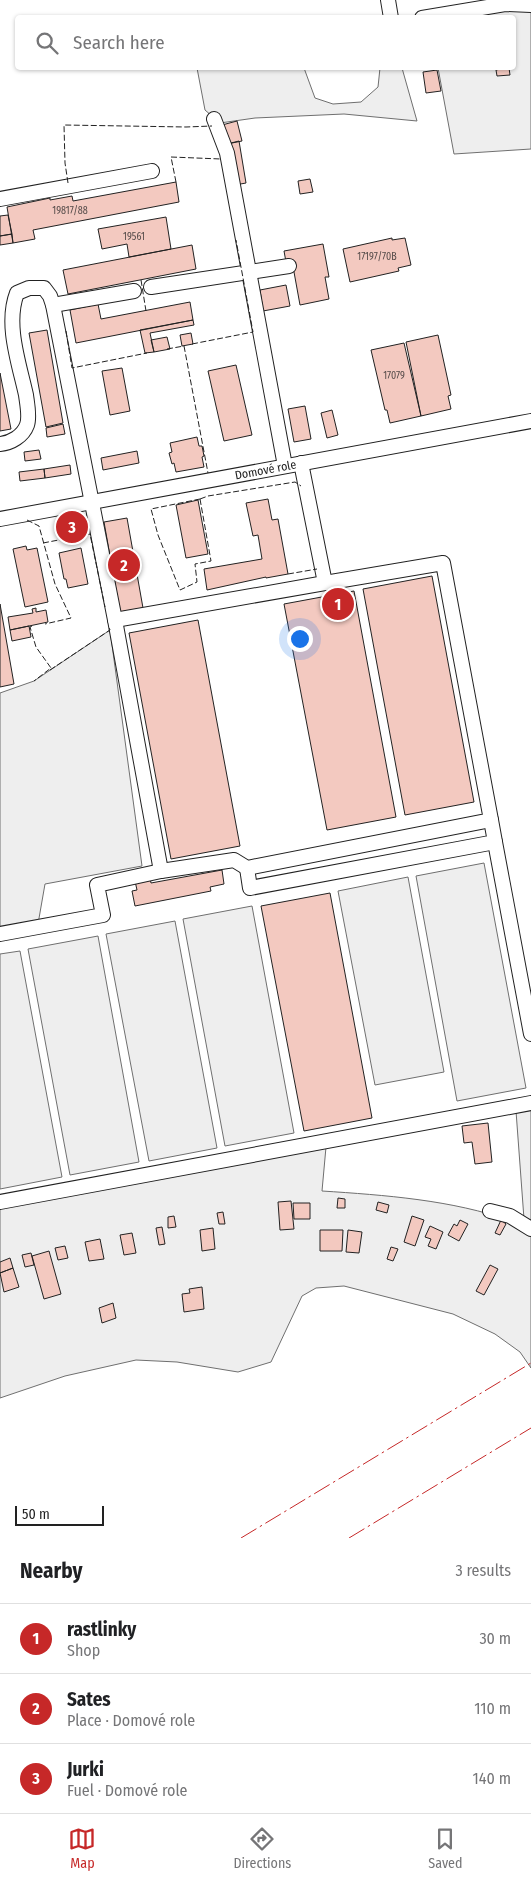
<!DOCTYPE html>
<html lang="en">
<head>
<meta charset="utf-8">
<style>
  body { margin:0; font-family:"Fira Sans Condensed",sans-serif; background:#f2f2f2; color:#202124 }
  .scale { position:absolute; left:15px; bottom:12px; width:89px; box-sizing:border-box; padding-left:5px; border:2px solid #222; border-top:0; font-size:14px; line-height:18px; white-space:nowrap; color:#222; -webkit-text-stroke:4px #fff; paint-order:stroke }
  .you { position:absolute; left:299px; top:638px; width:18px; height:18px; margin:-12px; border:4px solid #fff; border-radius:50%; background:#1a73e8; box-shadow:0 0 0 8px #1a73e833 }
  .badge { display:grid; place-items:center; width:32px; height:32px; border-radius:50%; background:#c62828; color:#fff; font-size:16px; font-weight:700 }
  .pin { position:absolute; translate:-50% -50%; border:2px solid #fff; box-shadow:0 1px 5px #0006 }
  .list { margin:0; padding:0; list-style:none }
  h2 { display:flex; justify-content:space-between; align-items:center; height:65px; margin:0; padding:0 20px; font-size:21px }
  h2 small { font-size:16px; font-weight:400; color:#757577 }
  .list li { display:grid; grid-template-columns:32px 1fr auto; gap:15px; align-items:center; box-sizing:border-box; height:70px; padding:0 20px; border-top:1px solid #e0e0e0 }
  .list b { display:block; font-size:19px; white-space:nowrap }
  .list p { margin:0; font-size:16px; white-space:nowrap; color:#757577 }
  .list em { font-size:16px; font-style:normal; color:#757577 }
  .icon { flex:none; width:28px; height:28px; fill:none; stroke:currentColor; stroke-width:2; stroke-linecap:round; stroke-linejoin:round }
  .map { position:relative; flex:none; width:531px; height:1538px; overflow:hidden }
  .search { position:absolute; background:#fff; box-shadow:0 1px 4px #0004; left:15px; right:15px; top:15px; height:55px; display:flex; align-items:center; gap:12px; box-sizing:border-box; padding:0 18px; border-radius:5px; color:#757577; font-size:19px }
  .sheet { height:275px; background:#fff }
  nav { display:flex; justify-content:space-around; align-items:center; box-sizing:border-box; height:70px; border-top:1px solid #e0e0e0; background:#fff; font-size:14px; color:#757577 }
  nav a { display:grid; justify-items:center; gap:2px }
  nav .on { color:#c62828 }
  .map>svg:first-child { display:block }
  .green { fill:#eee; stroke:#6f6f6f }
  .building { fill:#f3c9c0; stroke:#222 }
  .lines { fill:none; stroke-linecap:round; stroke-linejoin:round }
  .minor-casing { stroke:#222; stroke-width:16 }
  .minor { stroke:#fff; stroke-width:14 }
  .fence { stroke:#222; stroke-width:1; stroke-dasharray:6 2.5; stroke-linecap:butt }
  .power { stroke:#c62828; stroke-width:1; stroke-dasharray:18 4 2.5 4; stroke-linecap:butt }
  .labels { text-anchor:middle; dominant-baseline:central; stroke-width:4; stroke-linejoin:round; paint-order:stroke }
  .number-label { font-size:10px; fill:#564c4a }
  .street-label { font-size:12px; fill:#222; stroke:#fff }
</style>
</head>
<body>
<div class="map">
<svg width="531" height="1538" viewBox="0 0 531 1538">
  <rect width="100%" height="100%" fill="#fff"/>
  <path class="green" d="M531 8V149L454 154 438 68H514V18L442 17Z
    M197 68H304L315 98 333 104 361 102 378 87 380 68H402L417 121 344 114 255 118 220 123 205 110Z
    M110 630 142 866 45 884 38 924 0 931V693L34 681Z
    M484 863 526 1088 457 1101 416 876Z
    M408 877 444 1072 375 1085 338 891Z
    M252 906 294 1133 225 1146 183 919Z
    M175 921 217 1148 149 1161 106 934Z
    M98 936 139 1162 70 1175 28 949Z
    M20 951 62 1177 0 1189V954Z
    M531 1108V1220L524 1219 516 1111Z
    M326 1147 322 1191C384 1195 453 1200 511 1221 518 1224 525 1229 531 1233V1368L520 1352 495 1334 453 1314 344 1286 316 1288 302 1296 271 1362 238 1372 177 1362 136 1360 65 1376 0 1398V1207Z"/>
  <path class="building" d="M500 68H509L510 75 497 76 496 70 501 69Z
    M437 70 441 91 426 93 423 72Z
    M237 121 242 141 227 144 222 125Z
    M239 141 246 183 235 185 227 144Z
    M310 179 313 192 300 194 298 181Z
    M176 182 179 202 33 230 35 239 13 243 7 207 50 198V200L72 196 73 201Z
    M8 215 12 234 0 236V216Z
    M166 217 171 249 129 257 127 244 102 249 98 229Z
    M12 234 13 243 0 245V236Z
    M392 238V240L405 238 411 265 398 268 399 271 350 282 343 249Z
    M323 244 329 277H325L329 299 300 305 292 261 286 262 284 251Z
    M192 245 196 269 68 294 63 270Z
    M286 285 290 306 263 311 260 290Z
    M190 302 193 320 76 343 70 310 98 304 101 319Z
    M193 320 194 325 150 333 154 352 145 353 140 330Z
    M47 330 63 423 46 427 29 333Z
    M191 333 193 344 182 346 180 335Z
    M438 335 451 395 448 396 451 409 421 416 406 342Z
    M167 337 170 349 154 352 151 340Z
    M404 343 421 416 390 423 387 410H385L371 350Z
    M236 365 252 435 224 441 208 371Z
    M122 368 130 411 110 415 102 371Z
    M0 373 11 429 0 431Z
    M305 406 311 439 294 442 288 409Z
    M332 410 338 435 327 438 321 413Z
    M63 424 65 434 47 437 46 428Z
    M197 437 199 446H202L204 456 202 457 204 467 176 472 174 463 172 464 169 453 172 452 170 443Z
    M39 450 41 459 25 461 24 452Z
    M137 451 139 463 103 470 101 458Z
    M70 465 71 474 45 478 44 469Z
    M44 469 45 478 20 481 19 472Z
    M268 499 272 520 278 519 288 574 266 578V577L207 590 204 569 262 559 258 535 253 536 246 503Z
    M198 500 208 554 186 558 176 505Z
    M127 518 143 608 120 612 104 522Z
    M26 546 27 550 37 548 48 602 25 607 13 549Z
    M81 548 88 584 68 588 66 579H64L59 553Z
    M432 576 474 802 405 815 363 589Z
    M354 591 396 817 327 830 284 604Z
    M0 604 14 684 0 687Z
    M36 608V612L46 610 48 622 10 630 8 617 33 613 32 609Z
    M198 620 240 846 171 859 129 633Z
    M29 626 31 637 12 641 10 630Z
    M222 870 224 884 210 887 211 891 135 906 132 891 137 890 135 881 150 878 151 883Z
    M330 893 372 1118 304 1131 261 906Z
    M488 1123 492 1162 475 1164 472 1142 464 1143 462 1126Z
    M338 1198 345 1199V1208H337Z
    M291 1201 294 1229 280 1230 278 1202Z
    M378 1202 389 1205 387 1213 376 1210Z
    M293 1203H310V1219H294Z
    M223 1212 225 1224H219L217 1213Z
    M174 1216 176 1227 168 1228V1217Z
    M412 1216 424 1220 415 1246 404 1242Z
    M460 1220 468 1224 459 1241 448 1235 454 1224 457 1226Z
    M501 1220 506 1224 500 1235 495 1233Z
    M430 1226 443 1232 436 1249 428 1246 431 1239 425 1237Z
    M162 1227 165 1244 159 1245 156 1228Z
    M213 1228 215 1249 202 1251 200 1230Z
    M320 1230H343L342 1251H320Z
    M348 1230 362 1232 359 1253 346 1252Z
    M132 1233 136 1253 124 1255 120 1235Z
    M100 1239 104 1259 89 1261 85 1242Z
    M65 1246 68 1258 58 1260 55 1248Z
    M391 1247 398 1249 393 1261 387 1259Z
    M49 1251 61 1294 44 1299 32 1256Z
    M31 1253 34 1265 25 1267 22 1255Z
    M10 1258 13 1268 0 1273V1262Z
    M490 1265 498 1269 484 1295 476 1291Z
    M13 1268 19 1287 4 1292 0 1273Z
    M202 1287 204 1309 184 1312 182 1294 190 1293 189 1289Z
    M113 1303 116 1318 102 1323 99 1308Z"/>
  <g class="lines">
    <defs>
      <g id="minor">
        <path d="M388 0 391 18"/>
        <path d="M422 18 505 4 531 5"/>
        <path d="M214 119 227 153 285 466"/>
        <path d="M0 199 152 171"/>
        <path d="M151 287 289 266"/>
        <path d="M53 305 134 291"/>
        <path d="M0 444C11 443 23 436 27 425 30 417 27 403 26 395 19 363 5 324 17 293L29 288H44L50 296 53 305 115 620 161 871 234 860 247 868 491 820 443 563 325 583 301 463"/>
        <path id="s1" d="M0 519 531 421"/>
        <path d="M115 620 325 583"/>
        <path d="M495 842 531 1034"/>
        <path d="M247 868 250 888 495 842 491 820"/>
        <path d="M0 934 103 915 97 885 161 871"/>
        <path d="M0 1202 531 1103"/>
        <path d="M490 1211 510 1216 531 1229"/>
      </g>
    </defs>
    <use href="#minor" class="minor-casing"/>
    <use href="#minor" class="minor"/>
    <path class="fence" d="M176 182 171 157 221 159
      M68 183 65 163 64 125 186 127 212 126
      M141 280 146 311
      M66 331 72 368 147 353
      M192 344 253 332 236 240
      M184 346 208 473
      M167 349 184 346
      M200 499 211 561 195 564 197 582 180 590 158 535 151 509Z
      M200 499 208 496 295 482 301 486
      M27 520 39 526 55 584 71 618 45 624
      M43 543 90 534 105 607
      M288 574 317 569
      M32 626 30 627 36 647 51 668 34 681
      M50 670 110 630 109 627"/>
    <path class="power" d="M241 1538 531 1363
      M349 1538 531 1428"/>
  </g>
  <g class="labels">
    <g class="number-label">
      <text x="70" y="211">19817/88</text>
      <text x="134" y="237">19561</text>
      <text x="377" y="257">17197/70B</text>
      <text x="394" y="376">17079</text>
    </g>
    <g class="street-label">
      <text stroke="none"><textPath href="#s1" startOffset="270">Domové role</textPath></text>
    </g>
  </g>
</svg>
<div class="scale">50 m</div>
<div class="you"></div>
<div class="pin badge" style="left:338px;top:604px">1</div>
<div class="pin badge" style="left:124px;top:565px">2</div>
<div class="pin badge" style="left:72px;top:527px">3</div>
<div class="search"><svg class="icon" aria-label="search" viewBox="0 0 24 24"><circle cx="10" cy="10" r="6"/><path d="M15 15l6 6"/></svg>Search here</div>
</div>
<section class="sheet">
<h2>Nearby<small>3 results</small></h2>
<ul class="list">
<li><span class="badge">1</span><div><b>rastlinky</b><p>Shop</p></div><em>30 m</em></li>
<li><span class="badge">2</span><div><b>Sates</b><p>Place · Domové role</p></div><em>110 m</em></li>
<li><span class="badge">3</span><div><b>Jurki</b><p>Fuel · Domové role</p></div><em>140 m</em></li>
</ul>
</section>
<nav>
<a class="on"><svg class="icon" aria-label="map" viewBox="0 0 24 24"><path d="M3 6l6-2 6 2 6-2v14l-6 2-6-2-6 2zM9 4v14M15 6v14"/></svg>Map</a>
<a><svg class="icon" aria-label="directions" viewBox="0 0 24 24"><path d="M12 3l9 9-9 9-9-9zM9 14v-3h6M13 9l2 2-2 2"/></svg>Directions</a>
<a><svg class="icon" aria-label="saved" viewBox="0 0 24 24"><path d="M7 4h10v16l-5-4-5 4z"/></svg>Saved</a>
</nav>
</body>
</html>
